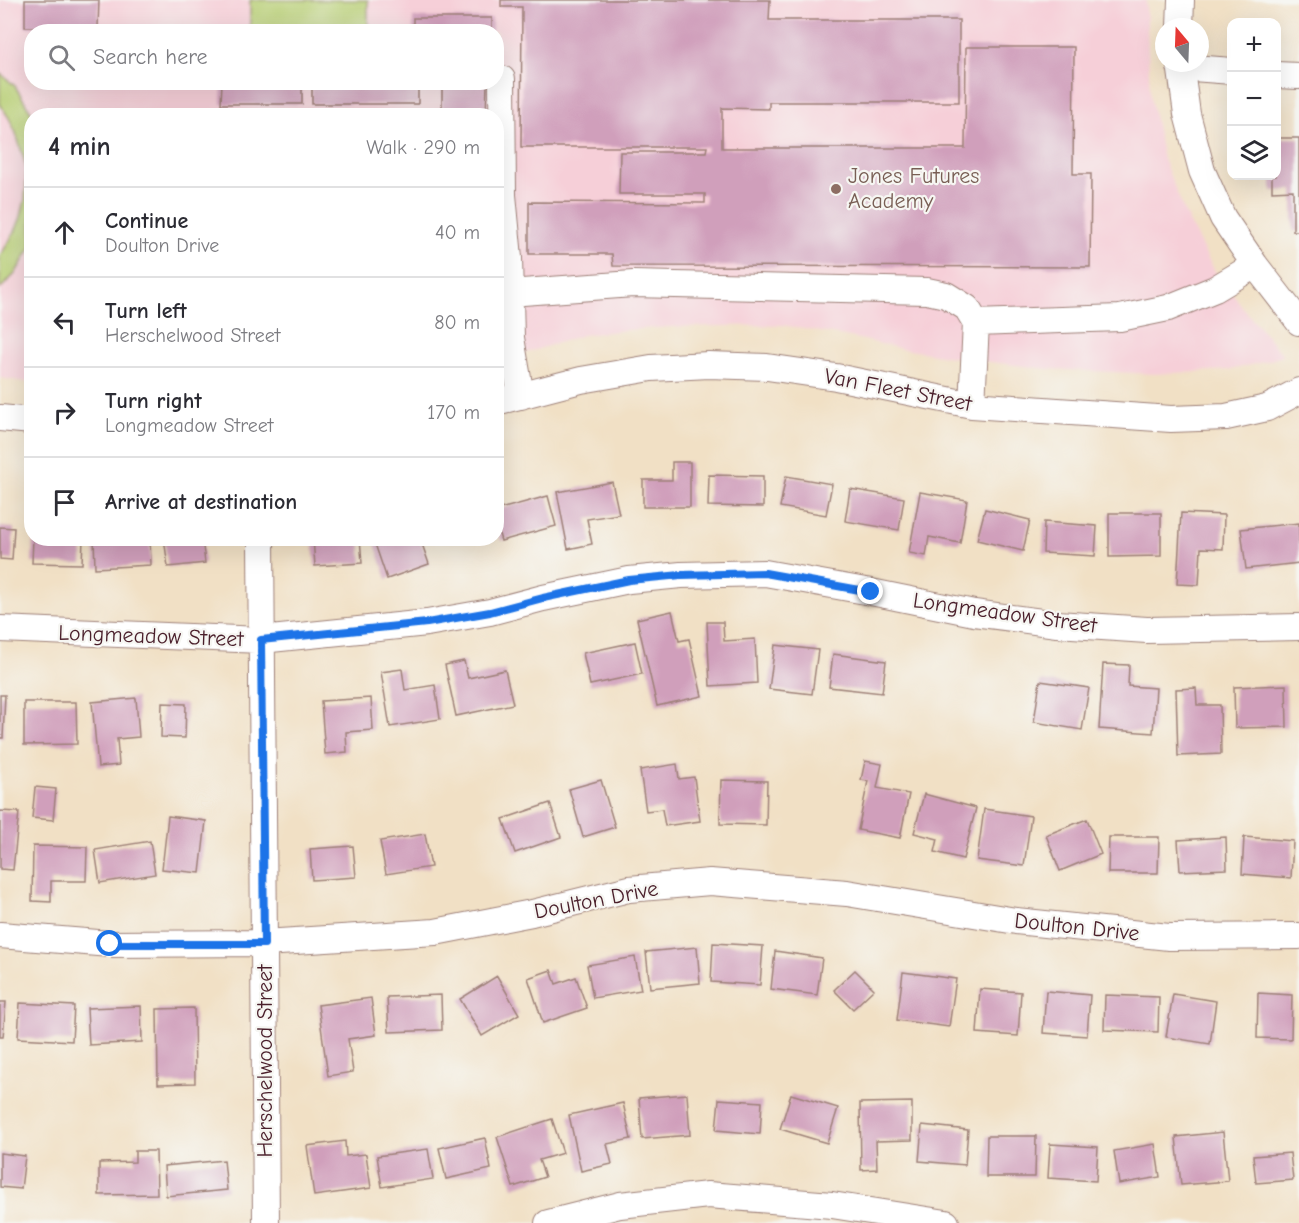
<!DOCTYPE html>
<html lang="en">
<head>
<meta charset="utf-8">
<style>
  body { margin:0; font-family:"Comic Neue",sans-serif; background:#f2f2f3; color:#2b2b33 }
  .controls { position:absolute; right:18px; top:18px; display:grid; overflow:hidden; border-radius:12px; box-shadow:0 6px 24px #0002 }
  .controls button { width:54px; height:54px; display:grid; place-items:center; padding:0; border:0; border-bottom:2px solid #e1e1e2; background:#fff; color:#2b2b33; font:30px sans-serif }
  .compass { position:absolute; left:1155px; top:18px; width:54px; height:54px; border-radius:50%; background:#fff; box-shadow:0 6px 24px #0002; rotate:341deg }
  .stop { position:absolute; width:18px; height:18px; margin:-14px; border:4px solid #1a73e8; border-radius:50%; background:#fff }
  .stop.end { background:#1a73e8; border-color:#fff; box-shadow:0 2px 6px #0008 }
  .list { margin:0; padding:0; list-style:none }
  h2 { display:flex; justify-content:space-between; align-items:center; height:78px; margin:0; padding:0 24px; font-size:26px }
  h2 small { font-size:20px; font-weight:400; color:#7c7c81 }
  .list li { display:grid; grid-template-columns:39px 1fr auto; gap:18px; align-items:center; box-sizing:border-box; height:90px; padding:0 24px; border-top:2px solid #e1e1e2 }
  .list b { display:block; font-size:22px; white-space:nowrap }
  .list p { margin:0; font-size:20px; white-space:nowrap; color:#7c7c81 }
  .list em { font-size:20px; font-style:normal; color:#7c7c81 }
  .icon { flex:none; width:33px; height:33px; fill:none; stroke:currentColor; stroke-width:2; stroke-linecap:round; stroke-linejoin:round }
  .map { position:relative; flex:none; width:1299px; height:1223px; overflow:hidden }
  .search { position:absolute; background:#fff; box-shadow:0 6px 24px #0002; left:24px; top:24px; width:480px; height:66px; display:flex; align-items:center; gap:15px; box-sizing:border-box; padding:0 21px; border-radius:24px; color:#7c7c81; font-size:22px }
  .panel { position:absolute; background:#fff; box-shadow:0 6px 24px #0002; left:24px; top:108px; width:480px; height:438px; border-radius:24px }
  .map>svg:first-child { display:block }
  .built { fill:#f6cfd8; fill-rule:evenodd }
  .green { fill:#b7ce73; stroke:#80764f; stroke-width:1.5 }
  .building { fill:#d09fbb }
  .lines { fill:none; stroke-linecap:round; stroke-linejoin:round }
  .minor-casing { stroke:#9e8078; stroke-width:28 }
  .minor { stroke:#fff; stroke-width:26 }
  .route { stroke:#1a73e8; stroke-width:8 }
  .education-dot { fill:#8d6e63; stroke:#f6f6f2; stroke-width:2 }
  .labels { text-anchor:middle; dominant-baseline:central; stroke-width:4.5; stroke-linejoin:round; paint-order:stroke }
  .education-label { font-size:22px; fill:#785e54; stroke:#f6f6f2; text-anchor:start }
  .street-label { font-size:22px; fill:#4a1f2b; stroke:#f6f6f2 }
</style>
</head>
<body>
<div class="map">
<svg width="1299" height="1223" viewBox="0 0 1299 1223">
  <rect width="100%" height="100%" fill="#f6f6f2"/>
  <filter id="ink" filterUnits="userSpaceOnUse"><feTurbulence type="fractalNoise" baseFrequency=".0167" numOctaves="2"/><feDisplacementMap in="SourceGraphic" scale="12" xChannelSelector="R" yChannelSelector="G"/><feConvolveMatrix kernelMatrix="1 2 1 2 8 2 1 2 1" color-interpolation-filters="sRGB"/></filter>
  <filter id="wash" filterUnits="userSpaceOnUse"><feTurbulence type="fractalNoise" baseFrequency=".008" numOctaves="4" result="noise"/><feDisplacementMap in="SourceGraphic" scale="24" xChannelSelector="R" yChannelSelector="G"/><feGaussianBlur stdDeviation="1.35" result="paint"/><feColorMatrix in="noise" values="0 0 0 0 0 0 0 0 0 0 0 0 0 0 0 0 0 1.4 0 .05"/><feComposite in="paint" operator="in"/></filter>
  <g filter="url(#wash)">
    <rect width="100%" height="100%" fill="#f1e0c5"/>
    <path class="built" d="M0 0H1146L1150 95 1163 159 1188 220 1214 270 1247 313 1283 355 1271 360 1230 370 1155 374 1048 369 958 358 903 349 855 338 782 325 669 327 626 330 583 335 497 362 496 116H32L31 383 0 378ZM32 32H496V82H32Z"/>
    <path class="green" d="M250 0H368V31H250Z
      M0 73 15 86 33 115 32 116 31 247 15 274 0 289V256L15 232 21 217 25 200 26 184V166L16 133 9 118 0 104Z"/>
    <g id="blocks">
      <path class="building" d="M25 0H99L98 27H25Z
        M501 0H770L769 20H959V102H769V109L722 108V148H965L966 47H1074L1073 174H1091L1090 267 613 266 612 254H529V202L705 203V194H619L620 152H706L707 147H521L522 7H501Z
        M413 18H492V32H413Z
        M222 82H302V104H221Z
        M312 82H418V104H312Z
        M442 82H487L486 116H442Z
        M1276 138H1299V231H1293V190L1272 191V176H1276Z
        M672 462H690V507H643V480H672Z
        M709 475 763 476V507L708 506Z
        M786 476 832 484 826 515 780 507Z
        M612 482 619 514 587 519 592 544 568 549 557 492Z
        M850 489 904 498 899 530 845 521Z
        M920 492 967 500 960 543 929 537 926 556 909 553Z
        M548 496 556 526 501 541 496 523V510Z
        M985 509 1030 520 1023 551 977 540Z
        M1109 513H1161V556L1109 557Z
        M1181 513 1224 515 1223 549 1201 548 1199 585 1177 584Z
        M1044 522 1097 526 1095 556 1043 553Z
        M1299 523V563L1246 569 1241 529Z
        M0 527 14 528 12 560 0 559Z
        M33 538H83L82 564 32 563Z
        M94 538H150L151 565 95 568Z
        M164 538H202L205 563 168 567Z
        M313 538H360L362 563 315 566Z
        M373 538H420L429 564 387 579Z
        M672 611 679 641 689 639 702 696 657 706 637 619Z
        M707 622H723L724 641 755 639 757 683 710 686Z
        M635 642 642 674 590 685 583 653Z
        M775 645 818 650 812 694 769 689Z
        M833 654 886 661 882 693 829 687Z
        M464 661 468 678 505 670 513 704 456 716 445 665Z
        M1103 664 1129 665 1128 686 1156 688 1153 733 1099 729Z
        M402 669 405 690 435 685 440 719 390 727 381 672Z
        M1040 681 1089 688 1082 730 1034 722Z
        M1286 685 1287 727 1235 728 1234 687Z
        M1196 688 1197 705H1220L1221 754 1178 756 1176 689Z
        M0 695H5L3 738H0Z
        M136 698 139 737 117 739 119 765 98 767 92 702Z
        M371 698 373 730 346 732 347 752 325 754 321 701Z
        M24 702H76L77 744 24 745Z
        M162 703 186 704 185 738 161 737Z
        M865 761 882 764 877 788 909 794 900 838 858 830 868 781 861 780Z
        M677 764 679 779 694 777 700 821 665 826 662 809 646 811 640 770Z
        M601 780 615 827 583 837 569 789Z
        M721 780 767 781 766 825 720 824Z
        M35 787 56 789 53 820 32 818Z
        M924 794 976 808 963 859 935 852 938 839 914 833Z
        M550 803 561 837 515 853 503 819Z
        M984 809 1031 816 1024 866 977 860Z
        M0 811 19 812 13 870 0 869Z
        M168 816 206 821 200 873 162 869Z
        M1087 819 1101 854 1060 871 1046 835Z
        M425 834 431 867 386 874 380 841Z
        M1109 837H1159L1158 873H1108Z
        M1226 837 1227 869 1180 871 1178 840Z
        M1244 837 1293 841 1291 878 1242 874Z
        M150 841 155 874 100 883 95 850Z
        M33 846 87 847 86 881H51V902L32 901Z
        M353 846 356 877 312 880 310 849Z
        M713 943 763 946 760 985 711 982Z
        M697 947 700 983 650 988 646 952Z
        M775 951 822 958 817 995 771 989Z
        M635 957 641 990 593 998 587 965Z
        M551 970 556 984 576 977 587 1008 543 1023 528 978Z
        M855 970 874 989 853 1009 834 990Z
        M903 972 956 979 949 1027 897 1020Z
        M497 976 519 1014 482 1036 460 999Z
        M980 989 1021 992 1018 1036 977 1033Z
        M1046 991 1090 995 1087 1036 1043 1033Z
        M1258 993 1292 995 1291 1039 1257 1038Z
        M1173 994 1216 1001 1210 1044 1166 1037Z
        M441 995 442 1030 389 1032 387 997Z
        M1105 995 1159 997 1158 1032 1104 1030Z
        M371 998 376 1035 348 1039 353 1072 328 1076 318 1005Z
        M0 1002H6L3 1037H0Z
        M20 1003 74 1006 72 1041 18 1038Z
        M141 1006 142 1042 89 1045 87 1008Z
        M194 1008 195 1083 158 1084 157 1009Z
        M687 1094 690 1135 642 1139 639 1098Z
        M791 1094 838 1108 827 1143 780 1129Z
        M719 1099 762 1102 760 1134 716 1130Z
        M912 1102V1140L876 1141 877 1169 861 1170 860 1103Z
        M623 1103 631 1139 607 1144 612 1164 581 1171 569 1115Z
        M552 1119 563 1153 539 1160 545 1177 513 1187 497 1137Z
        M922 1125 968 1130 965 1165 919 1161Z
        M1223 1132 1228 1181 1181 1185 1176 1137Z
        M987 1136H1036L1035 1177H986Z
        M485 1138 491 1169 446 1179 439 1148Z
        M345 1141 346 1156 366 1154 371 1188 314 1196 307 1146Z
        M1050 1144 1098 1147 1096 1181 1048 1178Z
        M1155 1144 1160 1177 1119 1184 1114 1151Z
        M428 1149 433 1179 382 1187 377 1156Z
        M135 1151H156L157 1194 99 1195V1163L135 1162Z
        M0 1153 25 1156 21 1189 0 1187Z
        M1290 1153 1293 1180 1256 1183 1253 1156Z
        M224 1160 227 1190 166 1196 164 1166Z"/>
    </g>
  </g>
  <g filter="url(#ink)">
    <use href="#blocks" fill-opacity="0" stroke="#9e8078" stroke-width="1.5"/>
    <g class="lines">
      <defs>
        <path id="minor" d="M1180 27 1181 0
          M1180 63 1187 114 1202 171 1223 218 1255 265 1299 322
          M1180 67 1232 71
          M1276 75 1299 76
          M502 79 503 195 509 258 511 338 521 396
          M509 293 633 284 927 291 946 295 967 308 976 323
          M496 402 581 380 651 368 709 365 767 367 836 377 972 405 1171 419 1226 417 1267 408 1299 391
          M972 405 976 323 1120 318 1168 308 1215 289 1255 265
          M0 418 32 421
          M261 538 266 1223
          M0 629 261 640 427 623 490 612 543 598 629 580 681 575 765 573 871 592 974 613 1057 624 1147 630 1299 627
          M0 935 110 944 264 943 435 932 532 913 629 889 710 882 847 893 1016 921 1169 937 1299 936
          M548 1223 620 1205 708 1195 832 1205 946 1223"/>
      </defs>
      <use href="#minor" class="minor-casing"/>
      <use href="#minor" class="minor"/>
    </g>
  </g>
  <g class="lines" filter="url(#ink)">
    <path class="route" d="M110 944H264L261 640 427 623 490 612 543 598 629 580 681 575 765 573 871 592"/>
  </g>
  <circle class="education-dot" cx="836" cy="189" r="6"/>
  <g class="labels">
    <g class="education-label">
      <text x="848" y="176">Jones Futures<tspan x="848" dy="25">Academy</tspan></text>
    </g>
    <g class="street-label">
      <text transform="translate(898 390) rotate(11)">Van Fleet Street</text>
      <text transform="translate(1005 613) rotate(8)">Longmeadow Street</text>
      <text transform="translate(151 636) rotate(2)">Longmeadow Street</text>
      <text transform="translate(596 900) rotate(-11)">Doulton Drive</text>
      <text transform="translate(1077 927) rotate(6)">Doulton Drive</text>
      <text transform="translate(265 1061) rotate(-90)">Herschelwood Street</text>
    </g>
  </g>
</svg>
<div class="controls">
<button>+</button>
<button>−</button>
<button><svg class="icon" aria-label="layers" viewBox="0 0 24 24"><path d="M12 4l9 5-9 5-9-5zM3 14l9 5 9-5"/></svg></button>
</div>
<svg class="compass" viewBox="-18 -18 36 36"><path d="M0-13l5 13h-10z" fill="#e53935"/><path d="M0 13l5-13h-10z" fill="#7c7c81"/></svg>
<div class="stop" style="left:110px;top:944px"></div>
<div class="stop end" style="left:871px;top:592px"></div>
<div class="search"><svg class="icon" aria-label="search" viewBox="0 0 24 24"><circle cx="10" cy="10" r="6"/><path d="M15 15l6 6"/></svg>Search here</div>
<section class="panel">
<h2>4 min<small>Walk · 290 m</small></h2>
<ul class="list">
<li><svg class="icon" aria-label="ahead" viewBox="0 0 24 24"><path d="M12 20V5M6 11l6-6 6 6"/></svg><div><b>Continue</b><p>Doulton Drive</p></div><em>40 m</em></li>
<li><svg class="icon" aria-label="left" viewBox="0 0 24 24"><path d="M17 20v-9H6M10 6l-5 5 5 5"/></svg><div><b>Turn left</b><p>Herschelwood Street</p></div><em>80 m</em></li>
<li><svg class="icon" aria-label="right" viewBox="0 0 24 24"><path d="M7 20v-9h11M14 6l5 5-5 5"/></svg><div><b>Turn right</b><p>Longmeadow Street</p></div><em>170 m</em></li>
<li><svg class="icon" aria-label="arrive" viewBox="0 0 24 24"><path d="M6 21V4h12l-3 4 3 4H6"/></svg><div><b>Arrive at destination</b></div></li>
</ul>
</section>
</div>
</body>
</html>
